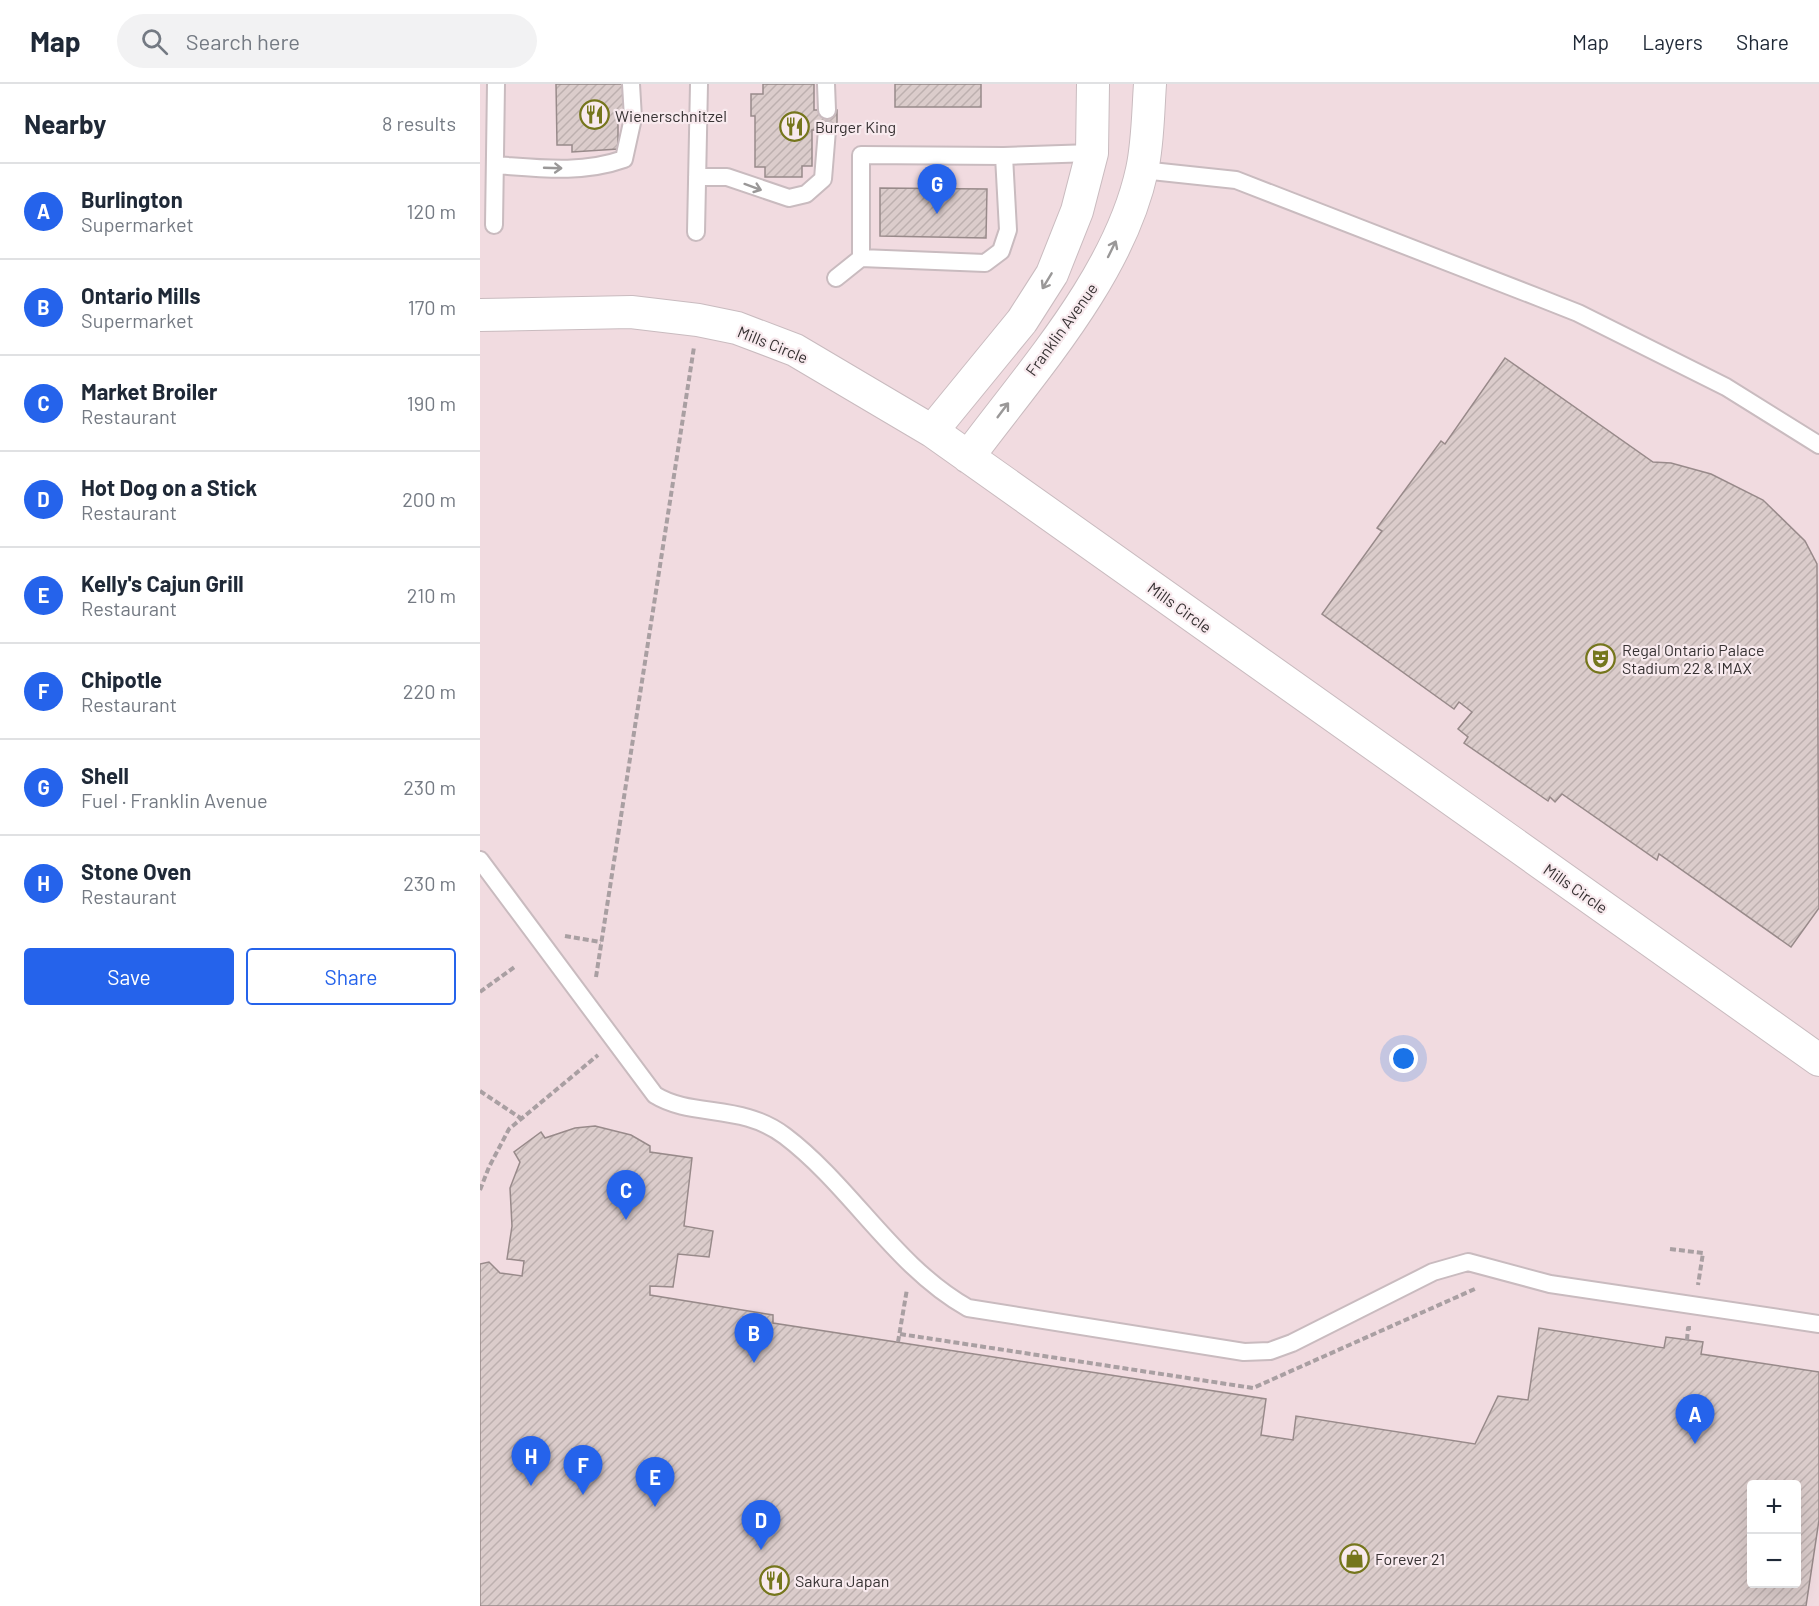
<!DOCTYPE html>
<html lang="en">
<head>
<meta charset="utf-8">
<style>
  body { margin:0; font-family:Barlow,sans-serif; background:#f2f2f3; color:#1f2937 }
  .controls { position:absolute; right:18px; bottom:18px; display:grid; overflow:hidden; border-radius:6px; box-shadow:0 6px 24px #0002 }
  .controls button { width:54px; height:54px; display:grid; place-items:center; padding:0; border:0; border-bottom:2px solid #e0e1e3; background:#fff; color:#1f2937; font:30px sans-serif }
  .you { position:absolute; left:924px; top:975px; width:21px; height:21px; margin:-15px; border:4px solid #fff; border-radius:50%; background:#1a73e8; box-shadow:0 0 0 9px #1a73e833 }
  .badge { display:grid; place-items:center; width:39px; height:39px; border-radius:50%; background:#2563eb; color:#fff; font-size:20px; font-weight:700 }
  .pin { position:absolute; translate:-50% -50px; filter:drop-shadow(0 2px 3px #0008) }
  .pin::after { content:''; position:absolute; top:32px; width:21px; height:18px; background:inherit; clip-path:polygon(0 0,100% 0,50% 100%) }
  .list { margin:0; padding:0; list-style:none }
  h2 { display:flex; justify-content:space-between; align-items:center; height:78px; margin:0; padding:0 24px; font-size:26px }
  h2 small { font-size:20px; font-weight:400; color:#747a83 }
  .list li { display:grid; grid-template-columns:39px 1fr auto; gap:18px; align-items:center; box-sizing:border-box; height:96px; padding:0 24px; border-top:2px solid #e0e1e3 }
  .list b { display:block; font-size:22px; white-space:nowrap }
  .list p { margin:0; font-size:20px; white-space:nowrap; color:#747a83 }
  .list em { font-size:20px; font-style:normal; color:#747a83 }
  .actions { display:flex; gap:12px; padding:18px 24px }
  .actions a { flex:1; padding:14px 0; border:2px solid #2563eb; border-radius:6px; text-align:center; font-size:21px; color:#2563eb }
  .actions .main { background:#2563eb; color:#fff }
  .icon { flex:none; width:33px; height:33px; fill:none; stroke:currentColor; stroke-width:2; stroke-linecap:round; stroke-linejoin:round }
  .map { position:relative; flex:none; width:1339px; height:1522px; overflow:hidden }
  header { display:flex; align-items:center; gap:36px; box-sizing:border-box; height:84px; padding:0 30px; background:#fff; border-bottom:2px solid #e0e1e3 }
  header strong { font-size:28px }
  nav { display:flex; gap:33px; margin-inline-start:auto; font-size:21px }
  .search { width:420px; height:54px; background:#f2f2f3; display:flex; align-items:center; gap:15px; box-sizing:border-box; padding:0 21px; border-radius:33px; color:#747a83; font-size:22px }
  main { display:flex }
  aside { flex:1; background:#fff }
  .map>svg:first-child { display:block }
  .built { fill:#f1dbe0; fill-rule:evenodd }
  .building { fill:url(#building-hatch); stroke:#988a8a; stroke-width:1.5; fill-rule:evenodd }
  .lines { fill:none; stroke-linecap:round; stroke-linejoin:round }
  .lane-casing { stroke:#c9bbbf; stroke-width:20 }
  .street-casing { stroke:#c9bbbf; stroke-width:34 }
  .path { stroke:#a99fa2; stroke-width:4; stroke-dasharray:6 3; stroke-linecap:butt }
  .lane { stroke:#fff; stroke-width:16 }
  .street { stroke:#fff; stroke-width:32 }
  .oneway { stroke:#9a9898 }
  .labels { text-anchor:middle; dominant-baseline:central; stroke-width:4.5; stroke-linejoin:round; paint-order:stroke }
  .poi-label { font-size:16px; fill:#363132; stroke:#f8eaee; text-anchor:start }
  .street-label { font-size:16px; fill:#363132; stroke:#f8eaee }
</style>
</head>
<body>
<header>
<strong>Map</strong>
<div class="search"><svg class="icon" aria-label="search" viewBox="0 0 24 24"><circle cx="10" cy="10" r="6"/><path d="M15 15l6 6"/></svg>Search here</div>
<nav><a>Map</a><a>Layers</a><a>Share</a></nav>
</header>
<main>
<aside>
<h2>Nearby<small>8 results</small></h2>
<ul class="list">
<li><span class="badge">A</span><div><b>Burlington</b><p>Supermarket</p></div><em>120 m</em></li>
<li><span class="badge">B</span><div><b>Ontario Mills</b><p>Supermarket</p></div><em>170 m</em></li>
<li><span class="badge">C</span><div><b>Market Broiler</b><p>Restaurant</p></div><em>190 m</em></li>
<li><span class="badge">D</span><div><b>Hot Dog on a Stick</b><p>Restaurant</p></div><em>200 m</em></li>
<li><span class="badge">E</span><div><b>Kelly's Cajun Grill</b><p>Restaurant</p></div><em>210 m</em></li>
<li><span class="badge">F</span><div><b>Chipotle</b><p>Restaurant</p></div><em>220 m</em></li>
<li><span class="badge">G</span><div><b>Shell</b><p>Fuel · Franklin Avenue</p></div><em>230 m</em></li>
<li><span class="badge">H</span><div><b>Stone Oven</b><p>Restaurant</p></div><em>230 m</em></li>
</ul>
<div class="actions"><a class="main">Save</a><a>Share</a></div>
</aside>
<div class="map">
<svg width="1339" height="1522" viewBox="0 0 1339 1522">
  <defs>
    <pattern id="building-hatch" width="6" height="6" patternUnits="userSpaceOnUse" patternTransform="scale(1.5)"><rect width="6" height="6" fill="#dbcccb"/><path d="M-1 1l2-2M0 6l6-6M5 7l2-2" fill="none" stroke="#bdb0af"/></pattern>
  </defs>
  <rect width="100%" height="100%" fill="#f8eaee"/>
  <path class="built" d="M0 0H1339V1522H0ZM1272 1400H1316V1500H1272Z"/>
  <path class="building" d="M76 0H148V29H138V65L92 68V61H77Z
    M283 0H334V26H357V46H332V82H322V93H285V83H275V32H271V10H283Z
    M415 0H501V23H415Z
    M400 104 507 105 506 154 400 152Z
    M1025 274 1173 378 1191 379 1231 390 1283 416 1325 457 1337 480 1339 824 1311 863 1179 770 1177 776 1082 710 1075 718 1070 713 1068 717 984 659 988 653 978 645 992 628 979 618 974 625 842 530 902 447 897 444 961 357 965 360Z
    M115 1042 151 1051 170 1062V1068L212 1074 204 1142 233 1147 229 1173 198 1170 193 1203 170 1202V1211L293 1231V1239L786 1315 781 1351 813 1356 816 1332 995 1360 1018 1312 1048 1316 1059 1244 1184 1264 1186 1253 1223 1258 1221 1270 1339 1288V1436L1326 1522H0V1180L9 1178 20 1189 42 1192 44 1177 27 1175 32 1142 30 1104 40 1078 34 1068 61 1048 65 1054 95 1044ZM1272 1400H1316V1500H1272Z"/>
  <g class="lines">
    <defs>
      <path id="lane" d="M346 0 347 26
        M524 72 612 69
        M15 81C58 84 102 90 144 75L153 34 151 0
        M662 86 756 96 1060 214 1098 229 1246 303 1339 361
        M217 93H247L309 114 326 110 343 95 347 46
        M14 141 16 0
        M216 148 219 0
        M356 194 381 174 505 179 521 167 528 146 524 72 381 71V174
        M0 776 175 1011C212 1034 262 1019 305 1052 371 1102 415 1183 488 1224L764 1268 790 1267 812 1259 953 1188 988 1178 1070 1200 1339 1240"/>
      <path id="street" d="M0 231 151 228 218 236 257 244 315 266 452 347 1339 976
        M452 347 542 237 572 190 597 127 612 69 613 0
        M488 373C551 288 639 192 662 86 668 59 668 28 670 0"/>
    </defs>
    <use href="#lane" class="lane-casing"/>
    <use href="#street" class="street-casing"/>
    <path class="path" d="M85 852 121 858
      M116 893 214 263
      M0 908 36 882
      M0 1007 42 1035
      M0 1106 9 1083 29 1045 118 971
      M1190 1165 1223 1169 1218 1201
      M420 1250 773 1304 997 1204
      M1207 1256 1208 1244H1211
      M418 1258 427 1205"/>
    <use href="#lane" class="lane"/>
    <use href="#street" class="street"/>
  </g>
  <defs><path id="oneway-shaft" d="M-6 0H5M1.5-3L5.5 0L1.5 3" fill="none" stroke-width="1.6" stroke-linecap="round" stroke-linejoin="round" transform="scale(1.5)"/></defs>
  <g class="oneway">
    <use href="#oneway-shaft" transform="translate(73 84) rotate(2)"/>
    <use href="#oneway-shaft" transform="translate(273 103) rotate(20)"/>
    <use href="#oneway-shaft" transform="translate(632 165) rotate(-64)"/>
    <use href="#oneway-shaft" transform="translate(567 197) rotate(121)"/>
    <use href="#oneway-shaft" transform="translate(523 326) rotate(-53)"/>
  </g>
  <defs>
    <symbol id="restaurant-ring" viewBox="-11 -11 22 22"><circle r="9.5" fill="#f8eaee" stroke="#75761c" stroke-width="1.5"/><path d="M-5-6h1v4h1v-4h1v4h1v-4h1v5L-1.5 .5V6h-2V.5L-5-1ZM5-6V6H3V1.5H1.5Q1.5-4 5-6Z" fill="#75761c"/></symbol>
    <symbol id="theatre-ring" viewBox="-11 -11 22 22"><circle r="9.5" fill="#f8eaee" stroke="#75761c" stroke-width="1.5"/><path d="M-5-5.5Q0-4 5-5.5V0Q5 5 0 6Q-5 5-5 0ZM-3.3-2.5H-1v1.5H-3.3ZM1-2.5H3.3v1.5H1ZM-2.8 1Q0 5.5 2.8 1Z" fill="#75761c"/></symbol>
    <symbol id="shop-ring" viewBox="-11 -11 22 22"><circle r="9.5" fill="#f8eaee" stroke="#75761c" stroke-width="1.5"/><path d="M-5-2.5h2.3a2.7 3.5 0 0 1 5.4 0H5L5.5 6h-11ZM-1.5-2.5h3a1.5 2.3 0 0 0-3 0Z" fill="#75761c"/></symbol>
  </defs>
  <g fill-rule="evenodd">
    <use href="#restaurant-ring" x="98" y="14" width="33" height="33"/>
    <use href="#restaurant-ring" x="298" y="26" width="33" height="33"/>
    <use href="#theatre-ring" x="1104" y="558" width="33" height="33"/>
    <use href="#shop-ring" x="858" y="1458" width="33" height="33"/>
    <use href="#restaurant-ring" x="278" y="1480" width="33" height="33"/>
  </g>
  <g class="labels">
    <g class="poi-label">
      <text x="135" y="31">Wienerschnitzel</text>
      <text x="335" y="42">Burger King</text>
      <text x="1142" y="565">Regal Ontario Palace<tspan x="1142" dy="18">Stadium 22 &amp; IMAX</tspan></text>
      <text x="895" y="1474">Forever 21</text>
      <text x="315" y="1496">Sakura Japan</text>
    </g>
    <g class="street-label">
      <text transform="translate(581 245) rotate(-54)">Franklin Avenue</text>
      <text transform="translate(293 260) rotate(22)">Mills Circle</text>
      <text transform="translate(700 523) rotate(36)">Mills Circle</text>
      <text transform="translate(1096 804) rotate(35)">Mills Circle</text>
    </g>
  </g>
</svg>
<div class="controls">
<button>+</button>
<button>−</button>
</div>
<div class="you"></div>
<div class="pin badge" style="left:1215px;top:1360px">A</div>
<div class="pin badge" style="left:274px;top:1279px">B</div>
<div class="pin badge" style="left:146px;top:1136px">C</div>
<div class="pin badge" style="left:281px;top:1466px">D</div>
<div class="pin badge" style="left:175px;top:1423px">E</div>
<div class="pin badge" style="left:103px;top:1411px">F</div>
<div class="pin badge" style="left:457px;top:130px">G</div>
<div class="pin badge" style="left:51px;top:1402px">H</div>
</div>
</main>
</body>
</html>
